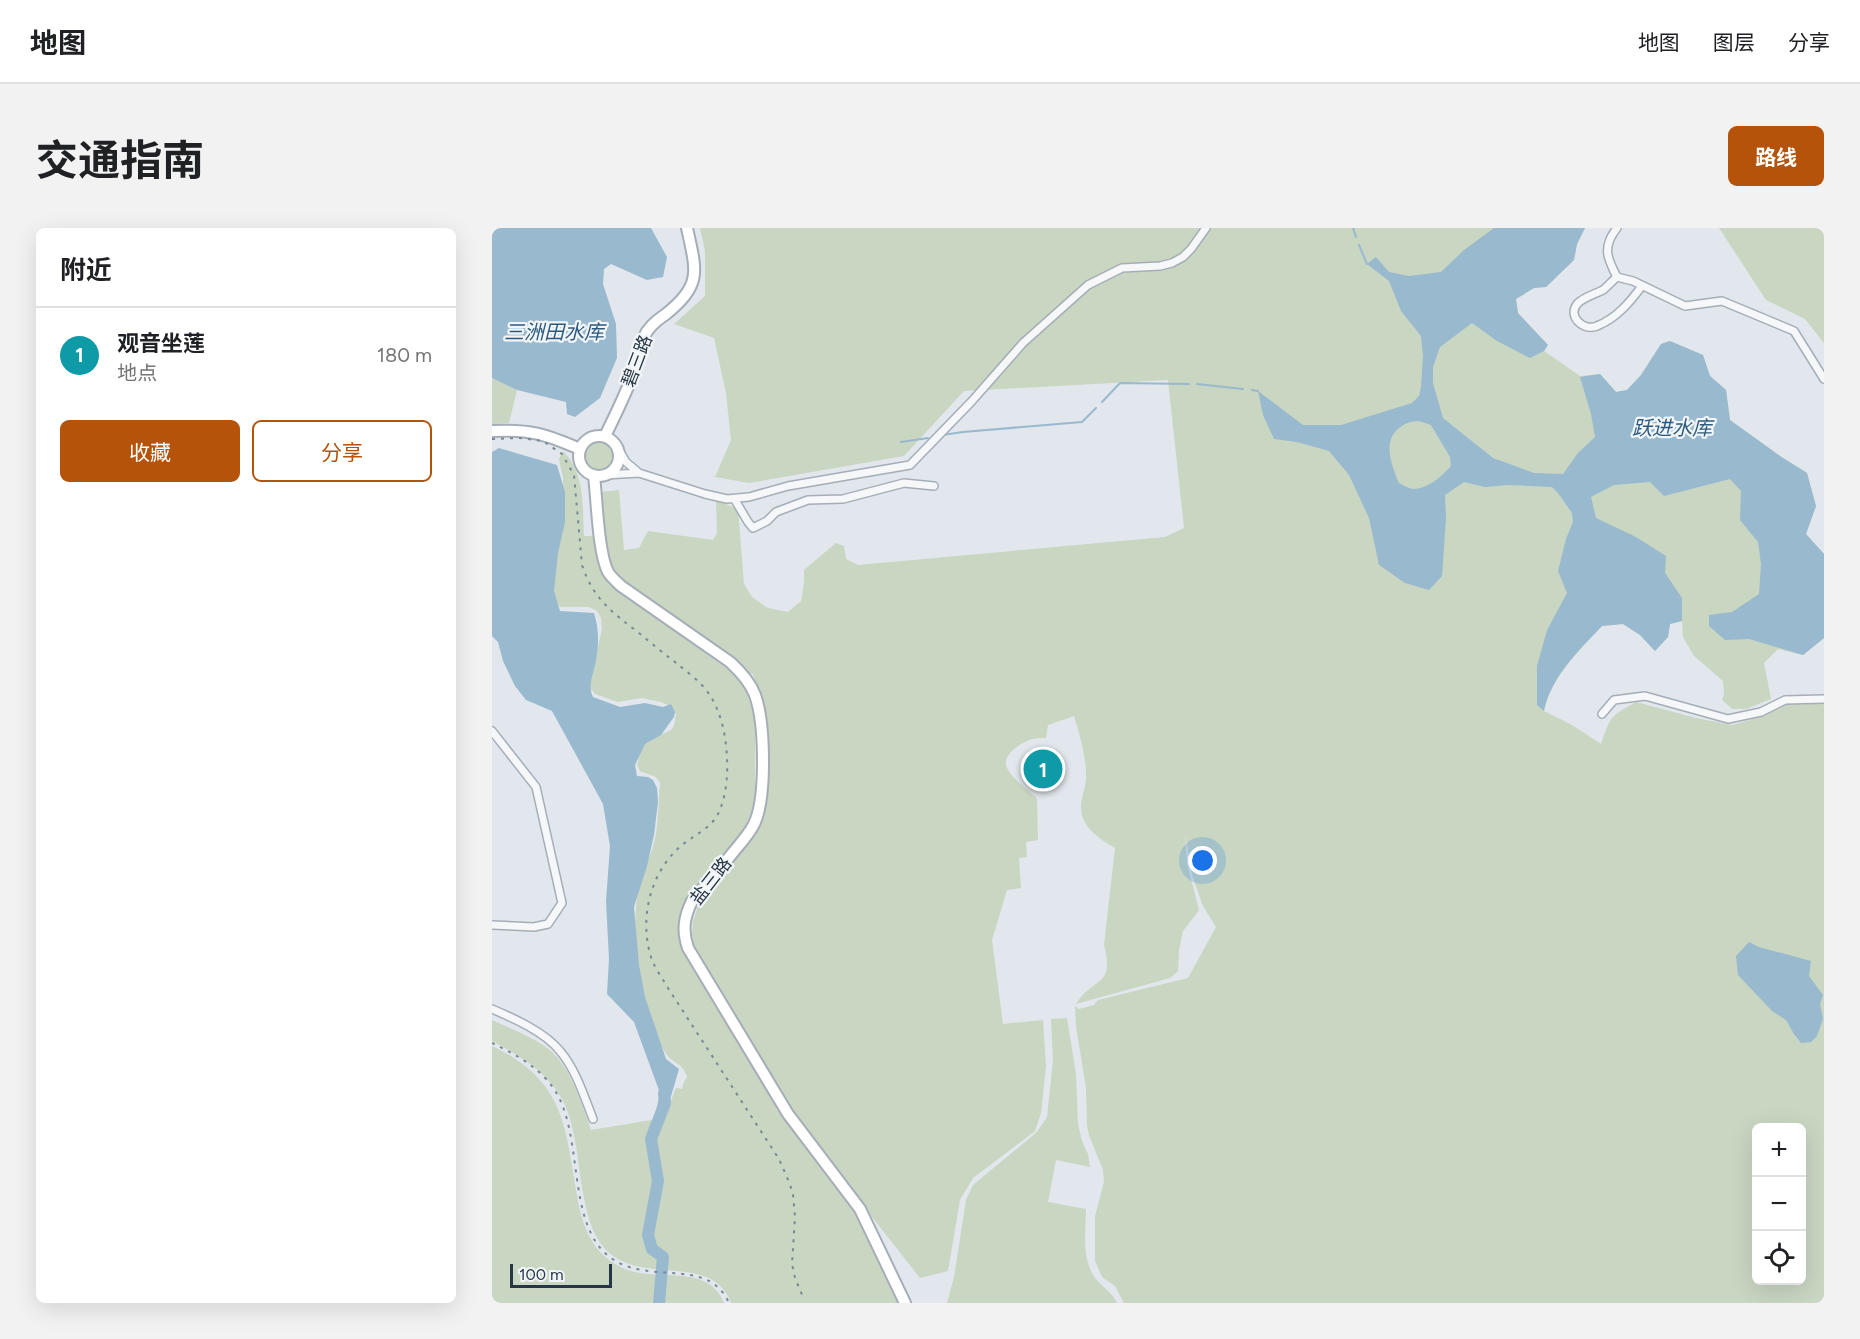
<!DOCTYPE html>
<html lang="zh">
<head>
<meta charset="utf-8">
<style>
  body { margin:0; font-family:Figtree,"Noto Sans SC",sans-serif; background:#f2f2f2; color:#202124 }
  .controls { position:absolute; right:18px; bottom:18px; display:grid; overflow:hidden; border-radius:9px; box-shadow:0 6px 24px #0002 }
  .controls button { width:54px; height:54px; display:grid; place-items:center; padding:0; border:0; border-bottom:2px solid #e0e0e0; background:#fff; color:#202124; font:30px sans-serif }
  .scale { position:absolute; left:18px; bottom:15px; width:102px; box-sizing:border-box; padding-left:6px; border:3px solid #273646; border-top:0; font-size:16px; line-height:21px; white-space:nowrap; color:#273646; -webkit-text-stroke:4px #f2f5f8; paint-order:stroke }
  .you { position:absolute; left:711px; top:633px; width:21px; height:21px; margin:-15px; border:4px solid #fff; border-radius:50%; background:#1a73e8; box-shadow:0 0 0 9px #1a73e833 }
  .badge { display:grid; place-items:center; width:39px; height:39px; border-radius:50%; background:#b45309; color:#fff; font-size:20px; font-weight:700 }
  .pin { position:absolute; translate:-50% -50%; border:3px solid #fff; box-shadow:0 2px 6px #0006 }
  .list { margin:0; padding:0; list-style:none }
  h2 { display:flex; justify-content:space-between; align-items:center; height:78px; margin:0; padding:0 24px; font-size:26px }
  h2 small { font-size:20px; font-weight:400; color:#757577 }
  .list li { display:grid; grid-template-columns:39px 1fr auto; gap:18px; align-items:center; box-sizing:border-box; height:96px; padding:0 24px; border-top:2px solid #e0e0e0 }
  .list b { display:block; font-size:22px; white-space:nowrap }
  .list p { margin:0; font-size:20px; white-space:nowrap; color:#757577 }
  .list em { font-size:20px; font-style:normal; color:#757577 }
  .actions { display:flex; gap:12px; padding:18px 24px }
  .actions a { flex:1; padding:14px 0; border:2px solid #b45309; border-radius:9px; text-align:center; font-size:21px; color:#b45309 }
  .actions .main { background:#b45309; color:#fff }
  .icon { flex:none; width:33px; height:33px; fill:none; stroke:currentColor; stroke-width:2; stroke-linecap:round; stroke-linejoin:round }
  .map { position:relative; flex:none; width:1332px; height:1075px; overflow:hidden; border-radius:9px }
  header { display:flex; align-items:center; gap:36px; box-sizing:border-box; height:84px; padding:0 30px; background:#fff; border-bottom:2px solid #e0e0e0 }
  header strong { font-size:28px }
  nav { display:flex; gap:33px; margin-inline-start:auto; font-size:21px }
  .intro { display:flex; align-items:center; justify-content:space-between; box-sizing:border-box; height:144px; padding:0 36px }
  h1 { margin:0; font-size:42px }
  .button { padding:15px 27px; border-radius:9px; background:#b45309; color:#fff; font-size:21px; font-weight:700 }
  main { display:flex; gap:36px; padding:0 36px }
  aside { flex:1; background:#fff; border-radius:9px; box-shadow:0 6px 24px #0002 }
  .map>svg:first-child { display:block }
  .green { fill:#c9d6c2; fill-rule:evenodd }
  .water { fill:#99b9cf; fill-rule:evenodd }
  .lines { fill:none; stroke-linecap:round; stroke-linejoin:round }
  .stream { stroke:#99b9cf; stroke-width:2 }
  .river { stroke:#99b9cf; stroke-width:12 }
  .street-casing { stroke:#a5aeb7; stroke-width:10 }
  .secondary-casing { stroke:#a5aeb7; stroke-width:14 }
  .street { stroke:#f5f7f9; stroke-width:7 }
  .secondary { stroke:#fff; stroke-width:10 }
  .rail { stroke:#798897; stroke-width:2; stroke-dasharray:3 6; stroke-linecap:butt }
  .labels { text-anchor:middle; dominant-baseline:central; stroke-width:4.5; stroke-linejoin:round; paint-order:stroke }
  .street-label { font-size:18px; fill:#273646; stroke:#f2f5f8 }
  .water-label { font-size:20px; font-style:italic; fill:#2d5b7e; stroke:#f2f5f8 }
</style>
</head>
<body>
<header>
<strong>地图</strong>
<nav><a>地图</a><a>图层</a><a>分享</a></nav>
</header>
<div class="intro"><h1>交通指南</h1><a class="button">路线</a></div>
<main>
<aside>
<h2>附近<small></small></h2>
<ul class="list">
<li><span class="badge" style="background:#0f9aa8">1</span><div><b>观音坐莲</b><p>地点</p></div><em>180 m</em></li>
</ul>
<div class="actions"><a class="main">收藏</a><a>分享</a></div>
</aside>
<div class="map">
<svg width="1332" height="1075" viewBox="0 0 1332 1075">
  <rect width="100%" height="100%" fill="#e1e7ec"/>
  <path class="green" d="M208 0H1093L1085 16 1082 32 1054 59 1042 60 1024 71 1026 85 1056 117 1052 123 1088 148 1108 146 1124 164 1135 162 1149 147 1169 116 1178 113 1211 127 1218 148 1234 162 1238 192 1288 228 1315 245 1324 278 1314 306 1332 326V410L1311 427 1286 421 1272 435 1279 471 1254 481H1240L1230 472 1232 467 1231 453 1202 428 1191 409 1190 393 1178 396 1176 409 1163 423 1148 407 1131 396 1110 398C1087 423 1059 449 1052 483L1080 497 1109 516C1119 488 1117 489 1144 474L1204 490 1240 497 1274 487 1300 473 1332 475V1075H632L623 1058 610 1049 603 1033V988L612 954 611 942 597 907 595 897 594 860 584 798 583 778 587 781 602 777 606 772 696 750 724 699 711 678 700 647 693 606 695 635 707 682 691 703 687 722 686 743 678 750 584 776C602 748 623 760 612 717L623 620C608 611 589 600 589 579 589 570 593 561 594 552 595 532 588 507 582 488L556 497 554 510C549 510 544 510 540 511 528 515 509 527 515 540 519 550 537 563 545 570L546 612 534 614 535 629 527 630 529 660 515 662 500 712 511 796 551 792 554 838 549 885 543 903 481 950 468 972 456 1043 428 1050 326 920 284 860 202 720 200 707 201 693 206 678 249 624 264 602 272 583 276 562 274 503 261 446 253 444 148 369 124 348 119 335 115 319 109 264 127 262 132 322 147 320 156 303 221 312 225 305 224 272 246 281 252 356 260 369 276 380 296 384 309 373 312 355V342L344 315 352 318 354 331 366 337 673 309 692 300 676 152 472 163 412 228 257 255 223 249 239 212 234 165 222 110 182 96 213 68V23ZM1264 900H1310V1052H1264Z
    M1227 0H1332V115L1313 91 1274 72Z
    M0 150 25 162 17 195 0 196Z
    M93 228a14 14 0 1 1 28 0a14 14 0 1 1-28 0Z
    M71 223C94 247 90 277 92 308H104L113 348 121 358 242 446 253 461 259 477 263 496V566L260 583 249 607 197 674 192 719 197 732 264 845 289 883 364 981 408 1075H239C220 1021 142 1062 109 1016 97 1000 94 979 90 960 86 933 83 895 70 871 54 843 27 827 0 813V792C17 800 35 807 51 817 77 833 89 874 99 902L172 890 184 860 190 861 192 854 195 849C192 836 181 835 174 826 162 807 155 784 150 762 142 728 141 691 147 657 149 643 157 632 161 619 167 598 166 576 168 555 164 546 156 547 148 543L145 537 151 515C156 512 161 509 166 507 181 503 182 502 184 486L178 478 169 474 150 470 126 474 103 466 99 461 98 454 110 401 109 390 105 383 97 379H68L61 369V353L71 287V250L67 231Z
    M575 790 584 846 586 896 590 913 596 926 598 939 564 932 556 974 594 981C594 1002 589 1031 603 1050 610 1059 620 1064 625 1075H455L462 1049 474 972 481 957 545 904 555 889 561 833 559 791Z
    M0 818C72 852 73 896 85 967 88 987 94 1009 109 1025 119 1035 133 1043 148 1045 177 1050 219 1040 232 1075H0Z"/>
  <path class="water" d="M0 0H159L175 29 171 49 155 52 119 36 112 41 111 56 124 96 125 130 108 170 83 189 75 186 74 174 25 162 0 150Z
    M1002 0H1093L1085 16 1082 32 1054 59 1042 60 1024 71 1026 85 1056 117 1052 123 1038 130 1005 113 980 95 948 119 941 139V155L951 190 1001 230 1042 245 1071 246 1086 225 1103 209 1099 186 1088 149 1108 146 1124 164 1135 162 1149 147 1169 116 1178 113 1211 127 1218 148 1234 162 1238 192 1288 228 1315 245 1324 278 1314 306 1332 326V410L1311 427 1257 411 1233 412 1217 398V387L1240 384 1267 366 1269 336 1266 314 1248 292 1249 263 1238 251 1172 268 1158 254 1122 257 1099 269 1104 290 1144 309 1174 328 1173 345 1190 370V393L1178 396 1176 409 1163 423 1148 407 1131 396 1110 398C1086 423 1059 449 1052 483L1045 477V438L1055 402 1075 365 1066 343 1074 311 1081 294 1080 285 1066 265 1060 259 1016 257 993 259 972 254 953 267 954 290 950 348 937 362 913 355 887 337 877 290 857 247 837 223 805 214 782 211 771 187 766 163 811 197H849L920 175 927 168 929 159 931 128 929 108 909 83 897 53 875 36 884 29 897 44 917 48 949 44 972 22ZM927 193 939 197 958 229 959 238C950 248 936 261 921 261 916 260 911 257 907 255 899 236 888 209 913 196 917 194 923 193 927 193Z
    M7 220 65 237 73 264V294L66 325 62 363 68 383 102 385C107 401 107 416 104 432 102 445 95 458 101 469L128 479 153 475 171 479 179 476 183 484 182 489 169 507 153 516 143 537 145 548 156 549 161 552 165 560 166 574 162 607 155 638 142 679 147 737 153 769 174 831 187 841 177 875 163 888 168 865 142 794 115 766 117 731 114 673 118 618 111 576 60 483 34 472 23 458 11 433 6 414 0 408V224Z
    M1257 714 1267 719 1319 733 1317 748 1331 767 1328 776 1331 791 1325 808 1319 814 1309 815 1302 806 1294 792 1280 783 1246 747 1244 728Z"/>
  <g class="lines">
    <path class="stream" d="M861 0 864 9
      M867 17 875 36
      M705 156 751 161
      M760 162 766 163
      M610 174 628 155 697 156
      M450 207 471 204 590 194 604 180
      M409 214 436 210"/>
    <path class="river" d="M167 1075 171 1029 160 1021 156 1007 166 953 159 911 173 875 172 865"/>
    <defs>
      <path id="street" d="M1125 0C1110 19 1115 30 1125 49L1141 53 1193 78 1230 73 1302 103 1332 151
        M1125 49C1120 53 1116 58 1111 62 1103 66 1092 69 1086 75 1074 88 1092 104 1105 98 1125 90 1138 74 1150 58
        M127 222 134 234 147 245 213 266 235 271 257 269 296 258 418 237 480 173 531 115 596 57 630 40 668 38 680 35 691 29 699 21 714 0
        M113 247 147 245
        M243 272 256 294 261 300 275 293 284 284 316 272 351 271 412 255 442 258
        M1110 486 1122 472 1153 468 1236 491 1269 484 1293 472 1332 471
        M0 503 44 559 70 675 56 696 42 699 0 697
        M0 781C21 790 53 804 68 823 84 842 92 868 101 891"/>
      <path id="secondary" d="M0 203C38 201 53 206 88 221
        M87 228a20 20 0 1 1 40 0a20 20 0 1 1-40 0Z
        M113 208C126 182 139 155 148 127 150 121 150 115 152 109 156 99 165 92 174 86 211 57 204 42 195 0
        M102 248C105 272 106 324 116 344 119 349 124 353 129 358L238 434C249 444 258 454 263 467 273 495 275 573 261 598 255 609 246 618 239 627 226 643 213 658 200 673 192 689 190 703 196 720L296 886 368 981 413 1075"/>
    </defs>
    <use href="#street" class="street-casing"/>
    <use href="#secondary" class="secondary-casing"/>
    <use href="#street" class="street"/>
    <use href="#secondary" class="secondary"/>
    <path class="rail" d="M0 211 28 210 51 213 70 226 82 247 90 337C101 371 121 385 147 405 159 415 171 425 183 434 195 444 211 455 219 469 230 487 234 509 235 530 236 548 234 571 225 588 217 601 201 608 190 617 158 644 147 690 159 729 162 739 169 748 174 757L287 931 297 954 301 966 303 989 300 1036 303 1050 311 1069
      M0 815C23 826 47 839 62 861 93 907 73 997 119 1030 158 1058 216 1028 237 1075"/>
  </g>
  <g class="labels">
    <g class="street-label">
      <text transform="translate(145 133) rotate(-69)">碧三路</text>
      <text transform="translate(219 653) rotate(-52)">盐三路</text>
    </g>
    <g class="water-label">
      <text x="62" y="104">三洲田水库</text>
      <text x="1180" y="200">跃进水库</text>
    </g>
  </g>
</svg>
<div class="controls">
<button>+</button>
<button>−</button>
<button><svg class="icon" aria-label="locate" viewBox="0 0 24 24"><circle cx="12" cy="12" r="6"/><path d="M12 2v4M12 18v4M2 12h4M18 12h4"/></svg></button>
</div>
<div class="scale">100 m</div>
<div class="you"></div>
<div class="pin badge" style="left:551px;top:541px;background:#0f9aa8">1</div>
</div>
</main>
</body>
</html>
